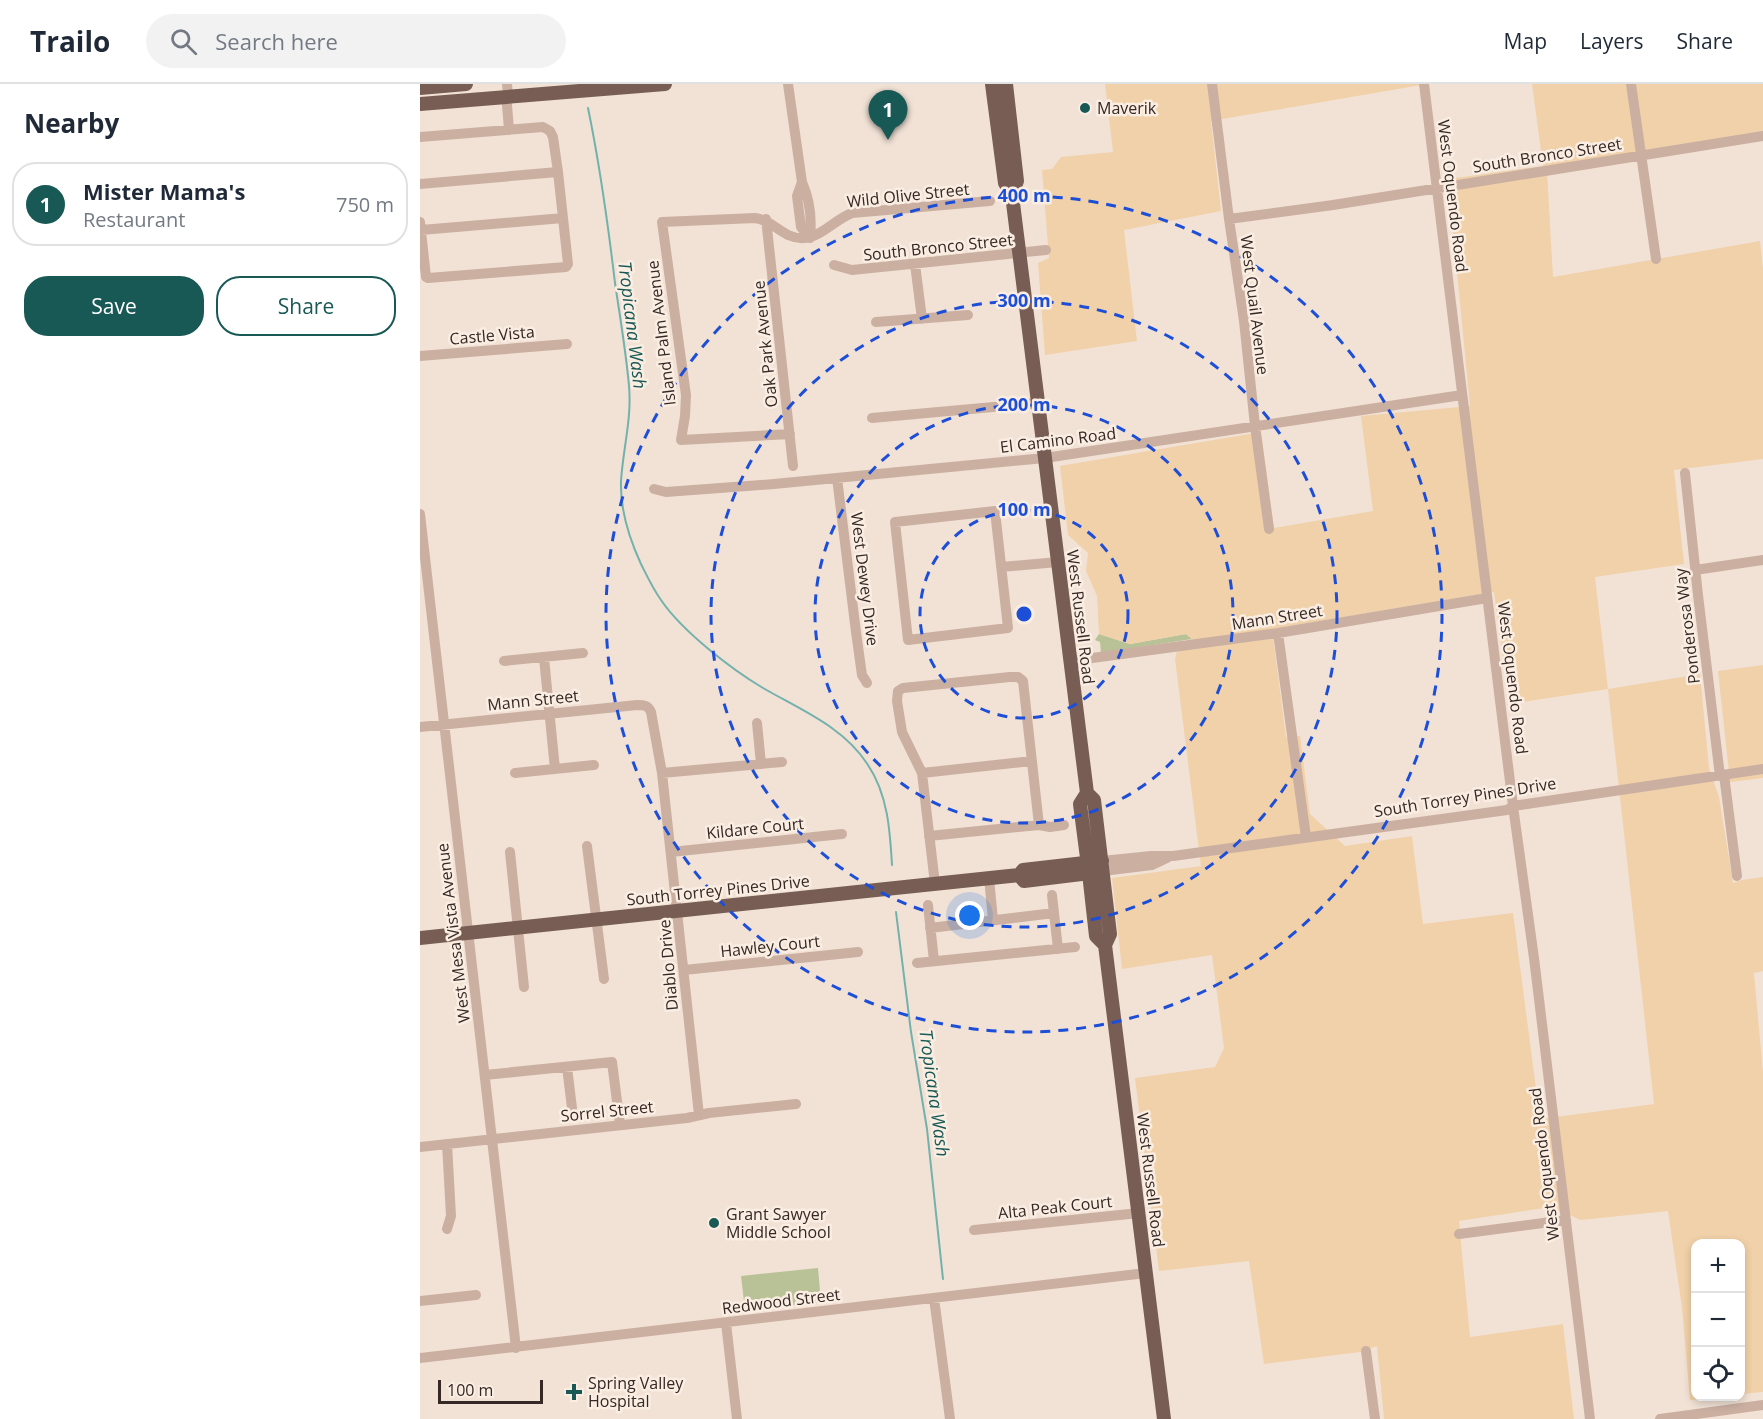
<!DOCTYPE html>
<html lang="en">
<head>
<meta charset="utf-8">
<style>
  body { margin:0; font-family:"Open Sans",sans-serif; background:#f2f2f3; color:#1f2937 }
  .controls { position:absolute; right:18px; bottom:18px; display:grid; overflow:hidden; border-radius:12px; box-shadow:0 3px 9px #0003 }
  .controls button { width:54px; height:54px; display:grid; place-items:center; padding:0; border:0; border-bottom:2px solid #e0e1e3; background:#fff; color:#1f2937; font:30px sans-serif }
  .scale { position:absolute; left:18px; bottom:15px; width:105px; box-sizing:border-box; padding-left:6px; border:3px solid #352825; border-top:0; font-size:16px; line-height:21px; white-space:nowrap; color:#352825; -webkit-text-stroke:4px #faede2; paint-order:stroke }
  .you { position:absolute; left:550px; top:832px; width:21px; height:21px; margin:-15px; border:4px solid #fff; border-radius:50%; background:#1a73e8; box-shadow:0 0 0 9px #1a73e833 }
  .badge { display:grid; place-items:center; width:39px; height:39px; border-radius:50%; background:#185956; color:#fff; font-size:20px; font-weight:700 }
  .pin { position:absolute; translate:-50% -50px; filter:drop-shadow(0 2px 3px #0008) }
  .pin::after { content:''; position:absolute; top:32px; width:21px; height:18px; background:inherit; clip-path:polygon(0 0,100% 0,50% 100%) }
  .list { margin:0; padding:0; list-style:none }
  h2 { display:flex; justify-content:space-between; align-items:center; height:78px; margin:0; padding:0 24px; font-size:26px }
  h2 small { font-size:20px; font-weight:400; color:#747a83 }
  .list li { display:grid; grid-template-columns:39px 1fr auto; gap:18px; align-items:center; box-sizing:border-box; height:84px; margin:0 12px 12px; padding:0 12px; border:2px solid #e0e1e3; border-radius:24px }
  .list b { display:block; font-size:22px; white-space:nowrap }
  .list p { margin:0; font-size:20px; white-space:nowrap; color:#747a83 }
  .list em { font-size:20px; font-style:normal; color:#747a83 }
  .actions { display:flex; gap:12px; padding:18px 24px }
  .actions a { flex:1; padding:14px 0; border:2px solid #185956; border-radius:24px; text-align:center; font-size:21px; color:#185956 }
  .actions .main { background:#185956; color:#fff }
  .icon { flex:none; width:33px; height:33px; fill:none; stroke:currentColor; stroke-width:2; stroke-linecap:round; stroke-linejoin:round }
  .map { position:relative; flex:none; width:1343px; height:1335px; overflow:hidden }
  header { display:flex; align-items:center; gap:36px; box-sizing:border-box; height:84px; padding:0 30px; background:#fff; border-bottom:2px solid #e0e1e3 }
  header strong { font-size:28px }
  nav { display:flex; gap:33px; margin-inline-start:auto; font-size:21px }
  .search { width:420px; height:54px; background:#f2f2f3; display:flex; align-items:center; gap:15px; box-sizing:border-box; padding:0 21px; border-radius:33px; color:#747a83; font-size:22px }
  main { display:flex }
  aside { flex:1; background:#fff }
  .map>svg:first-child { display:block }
  .green { fill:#b8c296 }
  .sand { fill:#f1d1a9; fill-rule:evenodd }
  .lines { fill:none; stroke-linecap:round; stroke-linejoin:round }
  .stream { stroke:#73b1ad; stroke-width:2 }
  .minor { stroke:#cbb0a2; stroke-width:10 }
  .major { stroke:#785d54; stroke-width:14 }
  .ring { fill:none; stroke:#1d4ed8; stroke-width:3; stroke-dasharray:10 8 }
  .poi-dot { fill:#185956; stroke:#faede2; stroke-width:2 }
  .labels { text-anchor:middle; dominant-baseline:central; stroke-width:5; stroke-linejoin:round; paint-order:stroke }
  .poi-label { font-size:16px; fill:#352825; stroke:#faede2; text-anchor:start }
  .street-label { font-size:16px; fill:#352825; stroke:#faede2 }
  .water-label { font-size:18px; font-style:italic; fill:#185956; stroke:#faede2 }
  .centre { fill:#1d4ed8; stroke:#faede2; stroke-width:3 }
  .ring-label { font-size:18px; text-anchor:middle; font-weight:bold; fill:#1d4ed8; stroke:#faede2; stroke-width:5; stroke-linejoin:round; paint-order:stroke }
</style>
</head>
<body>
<header>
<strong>Trailo</strong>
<div class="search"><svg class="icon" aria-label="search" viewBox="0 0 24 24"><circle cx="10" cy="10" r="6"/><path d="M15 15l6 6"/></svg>Search here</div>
<nav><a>Map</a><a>Layers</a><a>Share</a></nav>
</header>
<main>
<aside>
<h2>Nearby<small></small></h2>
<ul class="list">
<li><span class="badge">1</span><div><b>Mister Mama's</b><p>Restaurant</p></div><em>750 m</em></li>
</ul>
<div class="actions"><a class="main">Save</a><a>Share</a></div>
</aside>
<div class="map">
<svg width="1343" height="1335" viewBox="0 0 1343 1335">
  <rect width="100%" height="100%" fill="#f2e2d6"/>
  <path class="green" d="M679 550 710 560 766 550 772 555 681 569 680 558 675 556Z
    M398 1184 401 1218 325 1226 321 1192Z"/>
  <path class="sand" d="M685 0H1007L791 37 801 127 704 146 717 257 625 271 618 179 629 174 622 86 632 85 641 73 693 68Z
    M1112 0H1343V47L1127 87 1133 193 1340 157 1343 185V375L1254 386 1264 480 1175 493 1188 605 1280 590 1289 684 1299 713 1313 799 1322 796 1343 793V887L1334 889 1343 989V1308L1321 1310 1320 1160H1276V1312L1301 1313 1270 1316 1262 1224 1248 1127 1161 1136 1131 1123 1039 1137 1050 1253 1143 1240 1154 1335H964L957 1262 940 1268 844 1280 829 1177 739 1187 715 994 795 983 804 964 792 871 702 885 692 794 781 782 755 575 757 567 772 555 766 550 710 560 679 550 677 512 666 487 668 469 648 451 640 382 841 348 854 444 953 427 941 332 1050 322 1028 95 1123 82ZM1074 508 1089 620 1188 605 1234 1020 1120 1035 1093 829 1003 840 992 752 925 762 890 730 880 652 866 653 852 545Z
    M1343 581V694L1310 698 1298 587Z"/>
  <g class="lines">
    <path class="stream" d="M168 24C180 82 188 140 195 199 200 233 206 268 209 302 212 334 203 365 201 397 200 425 209 454 221 480 227 492 233 505 241 516 262 547 311 585 343 604 381 626 424 643 448 681 468 711 470 747 472 781
      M476 828 491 948 507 1045 523 1195"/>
    <path class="minor" d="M87 0 88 12 87 21 89 46
      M368 0 382 98C390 116 392 135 390 154
      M792 0 809 135 824 237 835 342 849 445
      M1004 0 1093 722 1114 874 1170 1335
      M1211 0 1236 175
      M0 53 123 43 130 47 133 53 138 88 148 180 146 183 8 194 6 193 0 138
      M382 98 377 112 381 143 390 154
      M0 100 138 88
      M346 135 373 382
      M809 135 913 121 1343 52
      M1 146 143 134
      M495 180 502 235
      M414 181 432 186 626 166
      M456 238 548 231
      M0 272 147 260
      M452 334 618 319
      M370 350 261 356 265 332 266 311 242 138 335 134C349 136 356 145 368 151 395 163 409 138 432 129L570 117
      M1265 389 1278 511 1300 692
      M417 394 436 548 442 591 447 599
      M234 405 246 408 354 400 625 374 1042 311
      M575 427 588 544 488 556 475 438Z
      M0 430 96 1264
      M581 483 638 478
      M1275 486 1343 476
      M858 549 886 753
      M124 574 135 685
      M84 577 163 569
      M650 577 858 549 1067 514
      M337 639 341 680
      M0 643 217 621C224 621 228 621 231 628L242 689 279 1031
      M95 689 174 681
      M242 689 362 678
      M502 689 612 677
      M1304 691 1317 792
      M509 752 619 741 630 743 644 741
      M167 762 184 895
      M90 768 104 903
      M251 768 422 750
      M682 777 731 772H753L1087 726 1093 722 1343 685
      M683 787 732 781 747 774
      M569 794 573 836
      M515 800 502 689 482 648 477 617 478 607 483 604 590 593H598L603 597 619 741
      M632 811 638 865
      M508 821 514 877
      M510 844 634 829
      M497 879 655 863
      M264 886 438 868
      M147 983 152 1024
      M65 991 192 978 200 1041
      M0 1063 267 1034 289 1029 376 1020
      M27 1145 31 1132 27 1060
      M554 1146 719 1129
      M1039 1150 1146 1136
      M514 1214 530 1335
      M0 1217 56 1211
      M306 1239 317 1335
      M946 1267 955 1335
      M0 1274 726 1189
      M1240 1335 1343 1321"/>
    <path class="major" d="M572 0 585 99 592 111 667 709 674 716 690 850 685 861 744 1335
      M586 0 597 97 592 111
      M0 4 46 0
      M0 20 245 0
      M667 709 660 720 669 789 676 852 685 861
      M599 791 604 797 678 788
      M0 854 599 791 603 786 682 777"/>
  </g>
  <g class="ring">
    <circle cx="604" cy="530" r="104"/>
    <circle cx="604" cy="530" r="209"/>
    <circle cx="604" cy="530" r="313"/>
    <circle cx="604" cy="530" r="418"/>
  </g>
  <g class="poi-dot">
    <circle cx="665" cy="24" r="6"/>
    <circle cx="294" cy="1139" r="6"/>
    <path d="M151 1299h6v6h6v6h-6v6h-6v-6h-6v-6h6z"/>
  </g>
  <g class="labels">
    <g class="poi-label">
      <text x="677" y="24">Maverik</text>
      <text x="306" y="1130">Grant Sawyer<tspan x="306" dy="18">Middle School</tspan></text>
      <text x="168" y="1299">Spring Valley<tspan x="168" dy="18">Hospital</tspan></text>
    </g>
    <g class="street-label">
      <text transform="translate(1127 71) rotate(-9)">South Bronco Street</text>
      <text transform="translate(488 111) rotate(-6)">Wild Olive Street</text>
      <text transform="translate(1033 112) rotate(83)">West Oquendo Road</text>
      <text transform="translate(518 163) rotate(-6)">South Bronco Street</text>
      <text transform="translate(835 221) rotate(83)">West Quail Avenue</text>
      <text transform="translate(241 249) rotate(-97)">Island Palm Avenue</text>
      <text transform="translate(72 251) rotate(-5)">Castle Vista</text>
      <text transform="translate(345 260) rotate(-96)">Oak Park Avenue</text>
      <text transform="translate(638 356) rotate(-7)">El Camino Road</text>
      <text transform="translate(445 495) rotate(83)">West Dewey Drive</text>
      <text transform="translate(661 533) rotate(83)">West Russell Road</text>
      <text transform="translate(857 533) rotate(-9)">Mann Street</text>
      <text transform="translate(1267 542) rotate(-97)">Ponderosa Way</text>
      <text transform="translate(1093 594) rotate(83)">West Oquendo Road</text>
      <text transform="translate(113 616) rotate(-6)">Mann Street</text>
      <text transform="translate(1045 713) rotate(-9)">South Torrey Pines Drive</text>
      <text transform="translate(335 744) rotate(-6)">Kildare Court</text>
      <text transform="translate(298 806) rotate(-6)">South Torrey Pines Drive</text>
      <text transform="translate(33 849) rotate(-97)">West Mesa Vista Avenue</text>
      <text transform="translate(350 862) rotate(-6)">Hawley Court</text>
      <text transform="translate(248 881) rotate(-95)">Diablo Drive</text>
      <text transform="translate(187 1027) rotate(-6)">Sorrel Street</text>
      <text transform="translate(1124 1080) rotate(-97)">West Oquendo Road</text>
      <text transform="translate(731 1096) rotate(83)">West Russell Road</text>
      <text transform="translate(635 1123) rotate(-6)">Alta Peak Court</text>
      <text transform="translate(361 1217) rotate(-7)">Redwood Street</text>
    </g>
    <g class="water-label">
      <text transform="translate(213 241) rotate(83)">Tropicana Wash</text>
      <text transform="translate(515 1009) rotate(82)">Tropicana Wash</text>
    </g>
  </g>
  <circle cx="604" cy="530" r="9" class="centre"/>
  <g class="ring-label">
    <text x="604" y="118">400 m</text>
    <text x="604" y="223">300 m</text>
    <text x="604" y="327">200 m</text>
    <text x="604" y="432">100 m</text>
  </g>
</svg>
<div class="controls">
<button>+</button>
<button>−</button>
<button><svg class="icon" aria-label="locate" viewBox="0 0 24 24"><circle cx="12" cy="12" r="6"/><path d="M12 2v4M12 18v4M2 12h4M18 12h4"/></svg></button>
</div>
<div class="scale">100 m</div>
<div class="you"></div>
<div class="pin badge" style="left:468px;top:56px">1</div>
</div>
</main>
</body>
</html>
